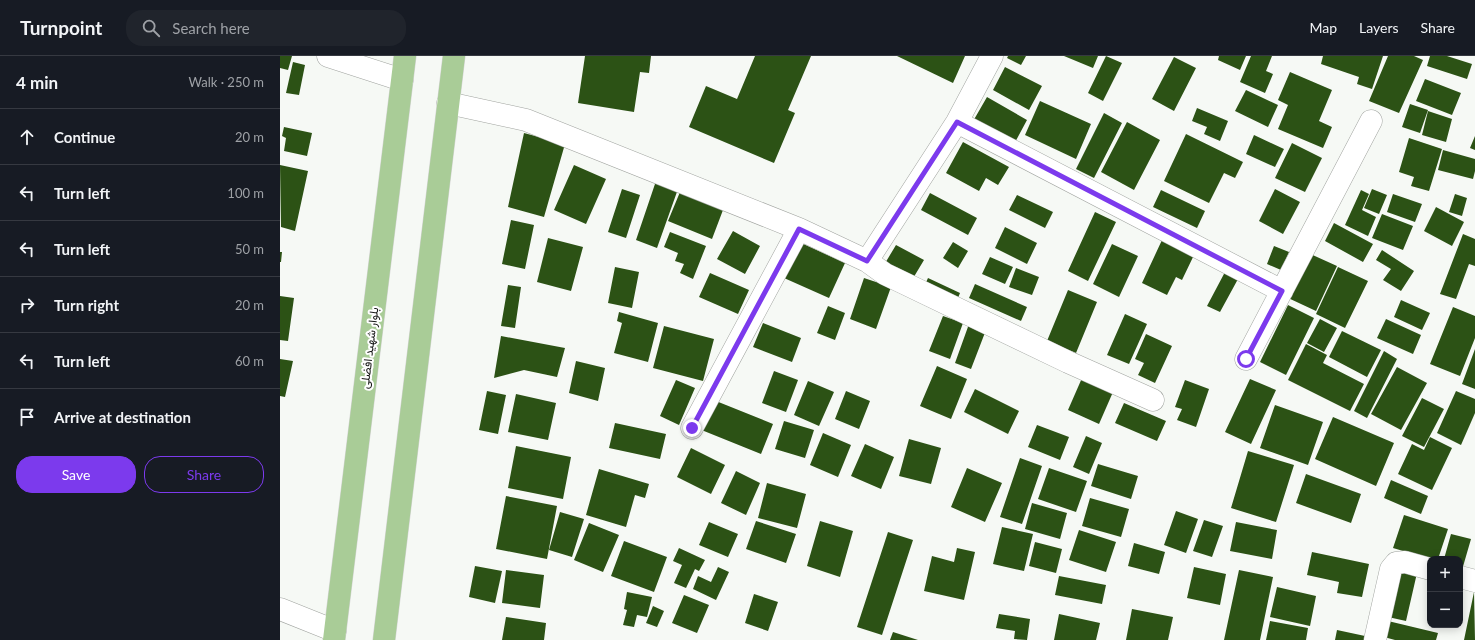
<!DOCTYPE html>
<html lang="en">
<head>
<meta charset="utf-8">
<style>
  body { margin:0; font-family:Lato,Vazirmatn,sans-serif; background:#20242c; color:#f1f3f6 }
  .controls { position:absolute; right:12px; bottom:12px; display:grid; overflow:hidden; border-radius:8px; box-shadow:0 2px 10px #0003 }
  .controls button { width:36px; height:36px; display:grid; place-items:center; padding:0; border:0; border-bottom:1px solid #363941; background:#171b24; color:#f1f3f6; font:20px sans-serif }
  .stop { position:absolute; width:12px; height:12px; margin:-9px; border:3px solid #7c3aed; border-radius:50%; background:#fff }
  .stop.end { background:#7c3aed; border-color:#fff; box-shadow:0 1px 4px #0008 }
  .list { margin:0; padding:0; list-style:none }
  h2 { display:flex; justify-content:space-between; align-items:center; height:52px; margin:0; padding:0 16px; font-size:17px }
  h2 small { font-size:13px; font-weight:400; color:#9ea1a6 }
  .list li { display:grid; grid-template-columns:26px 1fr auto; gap:12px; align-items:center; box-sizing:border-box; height:56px; padding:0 16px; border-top:1px solid #363941 }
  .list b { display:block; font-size:15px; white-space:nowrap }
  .list em { font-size:13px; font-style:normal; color:#9ea1a6 }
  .actions { display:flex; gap:8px; padding:12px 16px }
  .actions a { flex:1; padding:9px 0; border:1px solid #7c3aed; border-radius:16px; text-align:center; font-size:14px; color:#7c3aed }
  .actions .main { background:#7c3aed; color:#fff }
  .icon { flex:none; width:22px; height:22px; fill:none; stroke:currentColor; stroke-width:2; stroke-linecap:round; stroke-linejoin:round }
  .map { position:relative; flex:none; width:1195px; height:584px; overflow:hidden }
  header { display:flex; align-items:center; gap:24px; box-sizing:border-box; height:56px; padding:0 20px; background:#171b24; border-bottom:1px solid #363941 }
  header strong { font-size:19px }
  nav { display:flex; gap:22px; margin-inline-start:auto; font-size:14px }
  .search { width:280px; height:36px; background:#20242c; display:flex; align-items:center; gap:10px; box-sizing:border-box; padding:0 14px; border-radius:16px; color:#9ea1a6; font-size:15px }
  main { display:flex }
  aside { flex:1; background:#171b24 }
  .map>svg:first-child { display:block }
  .building { fill:#2c5215 }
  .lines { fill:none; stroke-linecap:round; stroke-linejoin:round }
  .minor-casing { stroke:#a1a4a0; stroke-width:23 }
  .major-casing { stroke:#d5d5d5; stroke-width:23 }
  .minor { stroke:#fff; stroke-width:22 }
  .major { stroke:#a9cc97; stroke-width:22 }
  .route { stroke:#7c3aed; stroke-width:5 }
  .labels { text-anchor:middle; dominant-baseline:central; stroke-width:4; stroke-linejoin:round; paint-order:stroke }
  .street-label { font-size:12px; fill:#161716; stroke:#fff }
</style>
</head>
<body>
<header>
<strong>Turnpoint</strong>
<div class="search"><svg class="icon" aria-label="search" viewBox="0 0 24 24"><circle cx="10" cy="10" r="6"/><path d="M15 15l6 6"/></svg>Search here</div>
<nav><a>Map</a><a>Layers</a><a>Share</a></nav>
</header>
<main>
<aside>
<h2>4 min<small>Walk · 250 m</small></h2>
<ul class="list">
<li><svg class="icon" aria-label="ahead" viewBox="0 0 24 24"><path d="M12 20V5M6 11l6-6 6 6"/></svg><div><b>Continue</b></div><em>20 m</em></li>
<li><svg class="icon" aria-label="left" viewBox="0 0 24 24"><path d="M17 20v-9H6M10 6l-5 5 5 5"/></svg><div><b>Turn left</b></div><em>100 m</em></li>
<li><svg class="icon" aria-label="left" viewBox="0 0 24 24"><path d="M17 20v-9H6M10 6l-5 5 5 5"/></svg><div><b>Turn left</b></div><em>50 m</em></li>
<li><svg class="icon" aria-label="right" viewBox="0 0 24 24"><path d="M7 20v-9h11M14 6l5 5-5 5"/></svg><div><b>Turn right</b></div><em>20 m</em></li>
<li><svg class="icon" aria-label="left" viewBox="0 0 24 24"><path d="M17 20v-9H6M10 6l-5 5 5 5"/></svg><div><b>Turn left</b></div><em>60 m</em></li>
<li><svg class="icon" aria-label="arrive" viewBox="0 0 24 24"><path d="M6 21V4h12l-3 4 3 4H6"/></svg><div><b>Arrive at destination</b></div></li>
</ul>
<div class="actions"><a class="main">Save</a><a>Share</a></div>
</aside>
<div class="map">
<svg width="1195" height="584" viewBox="0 0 1195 584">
  <rect width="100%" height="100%" fill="#f6f9f5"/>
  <path class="building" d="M0 0H12L8 14 0 12Z
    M305 0H371L369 17 360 16 354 56 298 47Z
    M475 0H531L508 54 515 57 494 107 409 71 426 30 457 43Z
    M617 0H685L673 27Z
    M728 0H746L741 9 727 2Z
    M784 0H818L813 12Z
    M826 0 842 7 823 45 808 37Z
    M939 0H966L960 14 938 4Z
    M971 0H992L986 15 993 18 985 37 960 26Z
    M1043 0H1103L1092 33 1077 28 1079 21 1041 8Z
    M1108 0H1134L1143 4 1119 57 1089 45Z
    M1150 0H1167L1192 8 1187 23 1147 10Z
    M894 1 916 12 894 55 872 43Z
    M13 6 25 9 19 39 6 37Z
    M725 11 762 30 749 54 713 34Z
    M1010 16 1052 34 1039 65 1052 71 1043 92 998 73 1008 49 998 44Z
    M1145 23 1181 37 1172 59 1136 45Z
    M966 34 998 49 988 71 955 55Z
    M707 41 747 64 733 90 692 67Z
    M760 45 811 68 796 103 745 79Z
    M1130 48 1148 54 1140 77 1122 71Z
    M917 52 948 65 940 85 924 78 927 71 912 65Z
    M1148 55 1172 63 1166 86 1142 79Z
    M824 57 842 67 814 122 796 113Z
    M847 66 880 84 854 134 821 116Z
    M4 71 32 77 27 100 4 95 6 82 2 80Z
    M244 77 285 88 264 161 228 151Z
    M906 78 963 106 955 122 944 117 929 147 884 125Z
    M974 79 1004 93 995 111 966 98Z
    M1195 80V94L1190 92Z
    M1129 82 1162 93 1149 135 1131 130 1134 121 1119 116Z
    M683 86 729 111 718 129 706 122 699 135 666 117Z
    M1012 87 1042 102 1025 136 995 122Z
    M1163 94 1195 103V115L1193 123 1158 114Z
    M0 109 28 115 15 175 1 171Z
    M294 109 326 123 306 168 274 154Z
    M376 125 398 133 377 192 356 184Z
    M342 133 360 139 346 182 328 176Z
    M995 133 1020 146 1003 178 979 165Z
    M1092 133 1107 139 1099 158 1084 152Z
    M881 134 925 155 917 172 873 151Z
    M1081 134 1089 138 1082 154 1096 161 1088 180 1065 169Z
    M400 136 443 154 432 183 388 165Z
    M650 137 697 162 688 179 641 154Z
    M1113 138 1142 148 1135 166 1107 156Z
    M1175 138 1187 142 1182 160 1169 156Z
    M737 139 773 156 765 172 729 154Z
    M1156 151 1184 166 1172 190 1144 175Z
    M815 156 836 166 808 225 788 215Z
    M1102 158 1133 170 1123 194 1092 182Z
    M231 164 254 169 245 213 222 208Z
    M1054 167 1093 188 1083 206 1045 185Z
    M725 171 757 187 747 208 715 192Z
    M453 175 480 190 465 218 437 203Z
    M390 176 426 190 413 223 400 217 404 208 395 205 398 197 384 191Z
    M1183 178 1195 183V210L1189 208 1176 243 1160 238Z
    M268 182 303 191 291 235 257 226Z
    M882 184 914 199 902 224 896 221 887 239 862 227Z
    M519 186 565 207 549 242 504 222Z
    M673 186 688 195 678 212 663 202Z
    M832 188 858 200 839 241 813 228Z
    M616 189 644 204 632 224 604 209Z
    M994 190 1009 196 1001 214 987 208Z
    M1102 194 1134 215 1121 235 1103 224 1111 213 1096 204Z
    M0 196H2L1 206H0Z
    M1026 196 1057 210 1036 255 1006 241Z
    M710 201 733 211 725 228 702 218Z
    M335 211 359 216 352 252 328 247Z
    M1058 211 1088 225 1065 272 1036 258Z
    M736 212 759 221 752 239 729 231Z
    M945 216 958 223 940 256 927 250Z
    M430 217 469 234 458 258 419 241Z
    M584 222 611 231 596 273 570 263Z
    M648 222 680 237 675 249 643 233Z
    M695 228 747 251 741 265 689 242Z
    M228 229 241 231 235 272 221 270Z
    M788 234 817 246 796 297 767 285Z
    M0 240 14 242 8 285 0 284Z
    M1121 244 1150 257 1142 274 1114 261Z
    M1008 249 1034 262 1006 319 980 306Z
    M548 250 565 257 555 284 537 277Z
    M1173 251 1195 260V282L1180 320 1150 308Z
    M339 256 378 267 368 306 334 297 342 267 337 265Z
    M845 258 867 268 849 308 827 299Z
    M663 260 683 267 670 303 649 295Z
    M1040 263 1057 272 1044 296 1027 287Z
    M1106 263 1141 279 1133 298 1097 282Z
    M483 267 521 282 512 306 473 291Z
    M689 268 706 274 691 313 675 307Z
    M384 270 434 283 423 325 373 312Z
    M1062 275 1101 294 1087 321 1049 301Z
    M866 278 892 290 875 327 858 319 864 307 855 303Z
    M221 280 285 292 277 321 244 314 214 322Z
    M1026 288 1047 299 1043 307 1084 328 1070 355 1008 324Z
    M1195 293V333L1182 328Z
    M1104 295 1117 303 1087 362 1074 355Z
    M0 303 13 305 5 341 0 340Z
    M296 305 325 312 318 345 289 337Z
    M657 310 687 323 671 363 640 350Z
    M1117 311 1147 327 1121 374 1091 358Z
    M494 315 518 324 506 356 482 347Z
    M802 322 833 336 819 368 788 354Z
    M970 323 996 334 971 388 945 376Z
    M396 324 415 332 399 369 380 360Z
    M905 324 929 333 916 371 897 364 902 353 895 351Z
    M528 325 554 336 539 370 514 359Z
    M695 333 739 355 728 378 684 356Z
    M207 335 226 339 218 378 199 374Z
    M566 335 590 345 579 373 555 363Z
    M1176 335 1195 343V357L1181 389 1157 377Z
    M236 338 276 347 268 384 228 376Z
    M1142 342 1164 353 1144 391 1122 380Z
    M431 343 493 368 481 398 419 373Z
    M844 347 886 365 877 385 835 367Z
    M995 349 1043 366 1028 409 980 392Z
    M1053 361 1114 387 1096 430 1035 403Z
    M504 365 534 374 525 402 495 393Z
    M335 367 386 378 380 403 329 392Z
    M757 369 789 381 780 404 748 391Z
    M543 377 571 389 558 421 530 409Z
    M806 380 822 387 809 418 793 411Z
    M1150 381 1172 392 1152 434 1118 418 1132 388 1144 394Z
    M629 383 661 392 651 428 619 420Z
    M585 388 614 401 601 433 571 420Z
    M236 390 291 401 283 443 228 432Z
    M411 392 445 409 431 438 397 421Z
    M968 395 1014 409 996 466 951 452Z
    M740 402 762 410 742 468 720 461Z
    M818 408 858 420 851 443 811 430Z
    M687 412 722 427 705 466 671 451Z
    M769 412 807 425 796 456 758 443Z
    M319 413 369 428 365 442 355 439 346 471 306 459Z
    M456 415 480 427 466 459 441 447Z
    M1026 418 1081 438 1071 467 1016 447Z
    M1111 424 1148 440 1141 458 1104 442Z
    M487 427 526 438 517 472 478 462Z
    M226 440 277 450 267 503 216 493Z
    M810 442 849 453 841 481 802 470Z
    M752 447 787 457 780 483 745 473Z
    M896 455 918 463 906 497 884 489Z
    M280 456 304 463 292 501 269 494Z
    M1124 459 1168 473 1158 503H1150L1113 492Z
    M924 464 943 470 932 501 913 495Z
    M476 465 516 478 506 507 466 493Z
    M540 465 573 475 560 521 527 510Z
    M429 466 458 478 448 501 419 489Z
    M956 466 997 474 992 503 950 495Z
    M309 467 339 479 323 516 294 504Z
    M722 471 753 478 744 515 713 508Z
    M799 474 836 486 826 516 789 504Z
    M608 476 633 484 602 579 577 571Z
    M1171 478 1191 483 1182 514 1180 513V503H1164Z
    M344 485 387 501 374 536 331 520Z
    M755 486 782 493 776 517 749 510Z
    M854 487 885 496 879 518 848 510Z
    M399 492 425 504 419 515 415 513 406 532 394 527 402 509 393 505Z
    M677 492 695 496 684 544 644 535 652 500 674 506Z
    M1032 496 1089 508 1082 541 1057 537 1059 526 1027 519Z
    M195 510 222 515 215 547 189 541Z
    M438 511 449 516 436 544 413 533 418 520 431 526Z
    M914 511 946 518 940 549 907 542Z
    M1118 513 1137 517 1126 565 1108 561Z
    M226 514 264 519 260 552 222 547Z
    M959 514 993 521 980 584H944Z
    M779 520 826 529 822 548 775 539Z
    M997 531 1036 540 1030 570 990 561Z
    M347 536 372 541 367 561 357 559 354 571 343 569 347 554 344 553Z
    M1194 536 1195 584H1184Z
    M474 538 498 546 488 575 465 567Z
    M404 539 429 549 417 577 392 567Z
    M373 550 384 555 377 571 366 567Z
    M852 553 893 561 888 584H846Z
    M719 558 750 563 747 584 734 583 735 575 716 572Z
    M779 558 820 567 816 584H774Z
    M226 561 266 567 264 584H222Z
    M990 565 1028 572 1026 584H986Z
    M1108 565 1158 577 1156 584H1115L1104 581Z
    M1057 574 1085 580V584H1055Z
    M613 576 638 584H610Z"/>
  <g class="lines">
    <defs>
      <path id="minor" d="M48 0 122 24
        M168 47 246 64 519 173 587 205 605 218 788 306 873 344
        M677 66 1002 235
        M587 205 677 66 712 0
        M966 303 1091 65
        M412 372 519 173
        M1180 521 1195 525
        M0 553 55 575
        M1095 584 1111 513 1116 507 1125 506 1150 513"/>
      <path id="major" d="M54 584 125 0
        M104 584 174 0"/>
    </defs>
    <use href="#minor" class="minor-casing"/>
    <use href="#major" class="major-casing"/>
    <use href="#minor" class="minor"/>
    <use href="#major" class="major"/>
  </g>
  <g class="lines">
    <path class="route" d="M412 372 519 173 587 205 677 66 1002 235 966 303"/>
  </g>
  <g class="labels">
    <g class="street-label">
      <text transform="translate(89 292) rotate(-83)">بلوار شهید افضلی</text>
    </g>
  </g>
</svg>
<div class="controls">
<button>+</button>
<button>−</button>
</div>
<div class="stop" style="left:966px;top:303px"></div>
<div class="stop end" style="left:412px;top:372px"></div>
</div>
</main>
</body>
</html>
